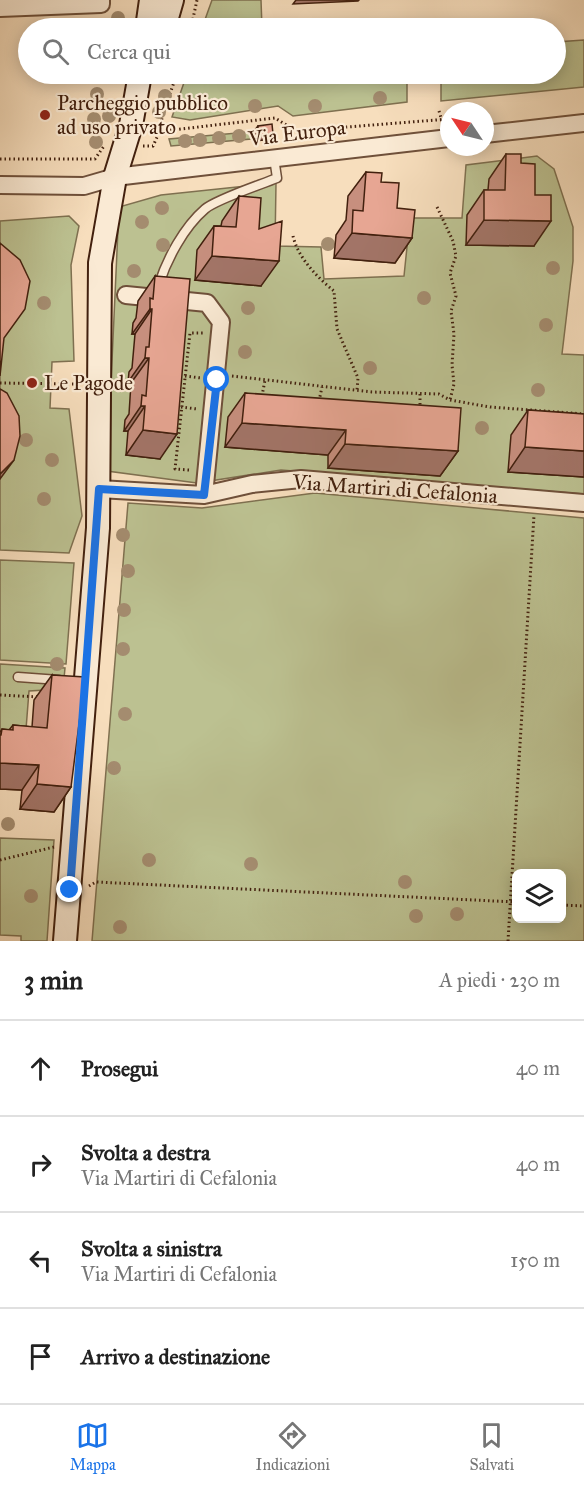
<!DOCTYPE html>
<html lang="it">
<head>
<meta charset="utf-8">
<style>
  body { margin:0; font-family:"IM FELL Great Primer",serif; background:#f2f2f2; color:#222 }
  .controls { position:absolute; right:18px; bottom:18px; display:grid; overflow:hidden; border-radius:9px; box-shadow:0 3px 15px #0003 }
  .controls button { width:54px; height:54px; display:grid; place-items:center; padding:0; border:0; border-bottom:2px solid #e0e0e0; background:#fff; color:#222; font:30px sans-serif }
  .compass { position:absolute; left:440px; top:102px; width:54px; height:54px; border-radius:50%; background:#fff; box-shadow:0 3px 15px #0003; rotate:305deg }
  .stop { position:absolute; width:18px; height:18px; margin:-14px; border:4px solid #1a73e8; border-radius:50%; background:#fff }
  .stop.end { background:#1a73e8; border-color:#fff; box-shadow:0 2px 6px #0008 }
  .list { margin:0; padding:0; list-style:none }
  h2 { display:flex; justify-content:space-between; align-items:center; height:78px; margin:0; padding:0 24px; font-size:26px }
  h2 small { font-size:20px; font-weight:400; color:#767676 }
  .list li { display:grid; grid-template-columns:39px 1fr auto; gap:18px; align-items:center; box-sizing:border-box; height:96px; padding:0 24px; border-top:2px solid #e0e0e0 }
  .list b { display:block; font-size:22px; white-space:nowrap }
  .list p { margin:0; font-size:20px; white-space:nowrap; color:#767676 }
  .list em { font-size:20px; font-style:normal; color:#767676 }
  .icon { flex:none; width:33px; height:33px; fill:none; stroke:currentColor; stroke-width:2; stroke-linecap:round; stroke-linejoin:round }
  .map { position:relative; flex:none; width:584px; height:941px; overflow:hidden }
  .search { position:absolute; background:#fff; box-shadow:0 3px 15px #0003; left:18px; right:18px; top:18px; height:66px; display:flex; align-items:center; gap:15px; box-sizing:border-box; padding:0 21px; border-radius:33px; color:#767676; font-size:22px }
  .sheet { height:462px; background:#fff }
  nav { display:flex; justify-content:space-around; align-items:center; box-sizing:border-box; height:84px; border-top:2px solid #e0e0e0; background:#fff; font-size:16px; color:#767676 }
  nav a { display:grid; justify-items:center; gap:3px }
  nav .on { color:#1a73e8 }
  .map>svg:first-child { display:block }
  .green { fill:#bcc191; stroke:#7f7050; stroke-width:1.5; fill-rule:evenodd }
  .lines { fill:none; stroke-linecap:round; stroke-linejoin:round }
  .lane-casing { stroke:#6f503a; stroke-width:11 }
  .street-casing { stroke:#6f503a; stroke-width:20 }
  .secondary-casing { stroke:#42200e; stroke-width:26 }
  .path { stroke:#42200e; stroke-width:3; stroke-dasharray:1.5 3; stroke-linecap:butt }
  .lane { stroke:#faead4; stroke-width:8 }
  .street { stroke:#faead4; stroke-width:16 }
  .secondary { stroke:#faead4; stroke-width:22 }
  .tree { fill:#a48c6f }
  .wall { fill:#c78f7e; stroke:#42200e; stroke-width:1.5 }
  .shaded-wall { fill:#a27467; stroke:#42200e; stroke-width:1.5 }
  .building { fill:#e7a693; stroke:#42200e; stroke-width:1.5 }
  .route { stroke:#1a73e8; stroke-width:8 }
  .poi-dot { fill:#8f2418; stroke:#faead4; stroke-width:2 }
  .labels { text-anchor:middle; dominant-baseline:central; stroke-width:4.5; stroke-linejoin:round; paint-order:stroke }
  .poi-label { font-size:21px; fill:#42200e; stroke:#faead4; text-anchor:start }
  .street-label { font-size:21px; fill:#42200e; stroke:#faead4 }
</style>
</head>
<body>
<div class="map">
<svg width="584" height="941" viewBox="0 0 584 941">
  <rect width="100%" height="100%" fill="#f7debd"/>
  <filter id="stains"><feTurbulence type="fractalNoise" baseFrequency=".00333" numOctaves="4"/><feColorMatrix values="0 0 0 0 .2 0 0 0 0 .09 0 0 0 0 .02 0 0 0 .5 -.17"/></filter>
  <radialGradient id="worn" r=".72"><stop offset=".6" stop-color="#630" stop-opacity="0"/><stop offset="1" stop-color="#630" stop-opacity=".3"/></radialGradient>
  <path class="green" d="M212 0H261L262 28H202Z
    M584 40V87L441 101V74H556V42Z
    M187 74H407V102L293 116 278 106 190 120 172 117Z
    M249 132 251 139 171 146 169 139Z
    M537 156 554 169 573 227V261L562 354 584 355V494L281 470 197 483 107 471 119 207 161 195 276 183 275 246 321 247 324 279 404 276 410 218H462L466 165Z
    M69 216 79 226 71 265 74 361 52 362 50 408 69 409 82 516 69 553 0 550V221Z
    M315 493 584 518V941H92L128 503 202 508ZM516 874H562V918H516Z
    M0 560 74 563 66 664 0 660Z
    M0 664 65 668 63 689 29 691 25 742 0 740Z
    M0 838 54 840 47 941H21V936L0 935Z"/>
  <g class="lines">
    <defs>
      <path id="lane" d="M159 284C167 259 184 227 205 209 217 199 260 185 277 178L274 158
        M18 677 59 680"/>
      <path id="street" d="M0 8 101 4V0
        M485 134 584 123
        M0 185 84 186 115 177 449 138
        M126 295 207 303 221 322 204 495
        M99 489 204 495 252 484 301 479 584 503"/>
      <path id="secondary" d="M147 28 151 0
        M164 28 172 0
        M65 941 98 528 100 263 115 177 131 125 140 74"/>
    </defs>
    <use href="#lane" class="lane-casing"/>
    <use href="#street" class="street-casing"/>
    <use href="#secondary" class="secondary-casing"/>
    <path class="path" d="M191 28 197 0
      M439 111 442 121
      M159 133 163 113 177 74
      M143 146H153L159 133 164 131 275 118 296 131 449 119
      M0 159H95L104 146
      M437 207 453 241 456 256 450 273 456 296 451 311 454 334 452 365 454 384 450 400
      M293 236C298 258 318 278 334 291L337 329 358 378 357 390
      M185 376 201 378
      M232 376 372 392 439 394 450 400 490 407 584 414
      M0 383 79 384
      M420 394V407
      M262 396 265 380
      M319 401 322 387
      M181 407 197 409
      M189 470 175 469 190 333H204
      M0 695 40 697
      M0 860 54 847
      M89 886 96 882 516 902
      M562 905 584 906
      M508 941 534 515"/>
    <use href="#lane" class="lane"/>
    <use href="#street" class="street"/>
    <use href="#secondary" class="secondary"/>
  </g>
  <g class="tree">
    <circle cx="118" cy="18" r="7"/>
    <circle cx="97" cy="94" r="7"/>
    <circle cx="165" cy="96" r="7"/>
    <circle cx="380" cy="98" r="7"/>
    <circle cx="198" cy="104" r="7"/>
    <circle cx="255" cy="106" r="7"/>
    <circle cx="315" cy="106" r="7"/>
    <circle cx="159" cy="112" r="7"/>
    <circle cx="109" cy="116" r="7"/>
    <circle cx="94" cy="119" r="7"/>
    <circle cx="239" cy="136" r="7"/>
    <circle cx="219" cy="138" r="7"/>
    <circle cx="200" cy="140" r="7"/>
    <circle cx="185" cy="141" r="7"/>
    <circle cx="96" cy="142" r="7"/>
    <circle cx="162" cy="208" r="7"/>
    <circle cx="142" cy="222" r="7"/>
    <circle cx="328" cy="244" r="7"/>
    <circle cx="163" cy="245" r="7"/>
    <circle cx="553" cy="268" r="7"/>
    <circle cx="134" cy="271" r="7"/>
    <circle cx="424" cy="298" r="7"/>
    <circle cx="44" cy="303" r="7"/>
    <circle cx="248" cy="308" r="7"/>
    <circle cx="546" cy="325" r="7"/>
    <circle cx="245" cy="352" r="7"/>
    <circle cx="370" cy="368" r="7"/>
    <circle cx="538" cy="390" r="7"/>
    <circle cx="482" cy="428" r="7"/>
    <circle cx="26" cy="440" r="7"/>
    <circle cx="52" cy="460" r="7"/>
    <circle cx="44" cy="499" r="7"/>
    <circle cx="123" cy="535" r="7"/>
    <circle cx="128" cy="571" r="7"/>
    <circle cx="124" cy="610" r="7"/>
    <circle cx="123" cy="649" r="7"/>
    <circle cx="57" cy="664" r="7"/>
    <circle cx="125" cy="714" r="7"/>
    <circle cx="114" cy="768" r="7"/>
    <circle cx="8" cy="824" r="7"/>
    <circle cx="149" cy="860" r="7"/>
    <circle cx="251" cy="864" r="7"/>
    <circle cx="405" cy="882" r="7"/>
    <circle cx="31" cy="896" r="7"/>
    <circle cx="457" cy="914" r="7"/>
    <circle cx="416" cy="916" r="7"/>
    <circle cx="120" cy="927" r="7"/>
  </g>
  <path class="wall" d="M258 126 273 134 269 139 256 141 254 131Z
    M506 154 521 163 534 246 466 245 467 215 484 190H488L489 179Z
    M366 172 397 208 412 238 395 263 334 258 336 235 346 220 348 196Z
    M239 196 259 229 261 286 195 280 197 250 214 226H221L222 221Z
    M155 276 160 459 126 455 128 431H124L125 420 129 414 131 383 128 382 129 372 132 368 135 334H132L133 323 136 318 138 301Z
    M245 393 458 451 440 476 328 468V455L225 447 228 417Z
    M528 410 584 414V477L508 472 511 435Z
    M52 675 71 787 54 812 20 809 22 790 0 789V732L2 729 9 730 13 725 32 727 34 700Z"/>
  <path class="shaded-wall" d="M296 0H359L358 1 293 4Z
    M273 134 269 139 256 141 259 136Z
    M484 220 551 221 534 246 466 245Z
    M352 233 412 238 395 263 334 258Z
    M212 256 279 261 261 286 195 280Z
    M150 309H152L135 334H132Z
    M145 358H149L131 383 128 382Z
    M141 406H145L128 431H124Z
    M242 423 346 430 328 455 225 447Z
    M143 430 177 434 160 459 126 455Z
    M345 444 458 451 440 476 328 468Z
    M525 447 584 451V477L508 472Z
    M14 460 0 479V474Z
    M0 763 39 765 22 790 0 789Z
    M37 784 71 787 54 812 20 809Z"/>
  <path class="building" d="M272 124 273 134 259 136 258 126Z
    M506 154H521V163L535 164V195H551V221L484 220V190H505Z
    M366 172 382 173 381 182 399 183 397 208 415 210 412 238 352 233 353 210 363 211Z
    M239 196 261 198 259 229 282 221 279 261 212 256 214 226 236 227Z
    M0 243 20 260 30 281 25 309 4 338 0 376Z
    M155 276 190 279 177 434 143 430 145 406H141L142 395 146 396 149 358H145L146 347H149L152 309H150V298L153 299Z
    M0 389 7 393 19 416 20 436 14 460 0 474Z
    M245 393 461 408 458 451 345 444 346 430 242 423Z
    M528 410 584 414V451L525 447Z
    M52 675 85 677 71 787 37 784 39 765 0 763V735H1L2 729 13 730V725L47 728Z"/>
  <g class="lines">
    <path class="route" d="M70 890 99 489 204 495 217 380"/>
  </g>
  <g class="poi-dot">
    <circle cx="45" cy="115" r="6"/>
    <circle cx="32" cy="383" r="6"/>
  </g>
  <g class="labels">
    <g class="poi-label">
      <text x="57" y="103">Parcheggio pubblico<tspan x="57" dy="24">ad uso privato</tspan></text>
      <text x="44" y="383">Le Pagode</text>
    </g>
    <g class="street-label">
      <text transform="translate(297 133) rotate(-7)">Via Europa</text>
      <text transform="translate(395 489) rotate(4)">Via Martiri di Cefalonia</text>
    </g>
  </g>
  <rect width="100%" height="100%" filter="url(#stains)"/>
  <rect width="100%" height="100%" fill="url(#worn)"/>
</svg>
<div class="controls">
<button><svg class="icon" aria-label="layers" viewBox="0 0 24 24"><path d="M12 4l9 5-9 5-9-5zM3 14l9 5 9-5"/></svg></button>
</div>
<svg class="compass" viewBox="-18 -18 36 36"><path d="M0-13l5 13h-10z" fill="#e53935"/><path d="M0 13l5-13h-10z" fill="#767676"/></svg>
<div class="stop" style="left:217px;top:380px"></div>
<div class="stop end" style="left:70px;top:890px"></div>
<div class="search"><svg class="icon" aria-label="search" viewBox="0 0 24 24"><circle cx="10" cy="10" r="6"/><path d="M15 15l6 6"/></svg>Cerca qui</div>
</div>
<section class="sheet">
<h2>3 min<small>A piedi · 230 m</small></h2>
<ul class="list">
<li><svg class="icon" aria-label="ahead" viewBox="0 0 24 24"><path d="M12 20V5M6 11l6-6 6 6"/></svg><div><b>Prosegui</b></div><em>40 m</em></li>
<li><svg class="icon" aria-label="right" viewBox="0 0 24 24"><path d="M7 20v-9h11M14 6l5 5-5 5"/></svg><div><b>Svolta a destra</b><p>Via Martiri di Cefalonia</p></div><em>40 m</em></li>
<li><svg class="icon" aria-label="left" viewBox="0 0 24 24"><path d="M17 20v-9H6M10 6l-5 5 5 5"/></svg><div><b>Svolta a sinistra</b><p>Via Martiri di Cefalonia</p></div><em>150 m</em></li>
<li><svg class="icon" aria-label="arrive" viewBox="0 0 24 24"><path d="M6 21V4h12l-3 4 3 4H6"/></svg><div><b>Arrivo a destinazione</b></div></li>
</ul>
</section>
<nav>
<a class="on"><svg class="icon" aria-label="map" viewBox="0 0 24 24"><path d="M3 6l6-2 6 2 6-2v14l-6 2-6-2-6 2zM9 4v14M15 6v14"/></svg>Mappa</a>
<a><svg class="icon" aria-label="directions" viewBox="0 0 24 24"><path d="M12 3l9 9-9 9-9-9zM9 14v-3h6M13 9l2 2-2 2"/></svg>Indicazioni</a>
<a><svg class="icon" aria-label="saved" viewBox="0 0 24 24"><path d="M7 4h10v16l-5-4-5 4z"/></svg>Salvati</a>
</nav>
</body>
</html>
